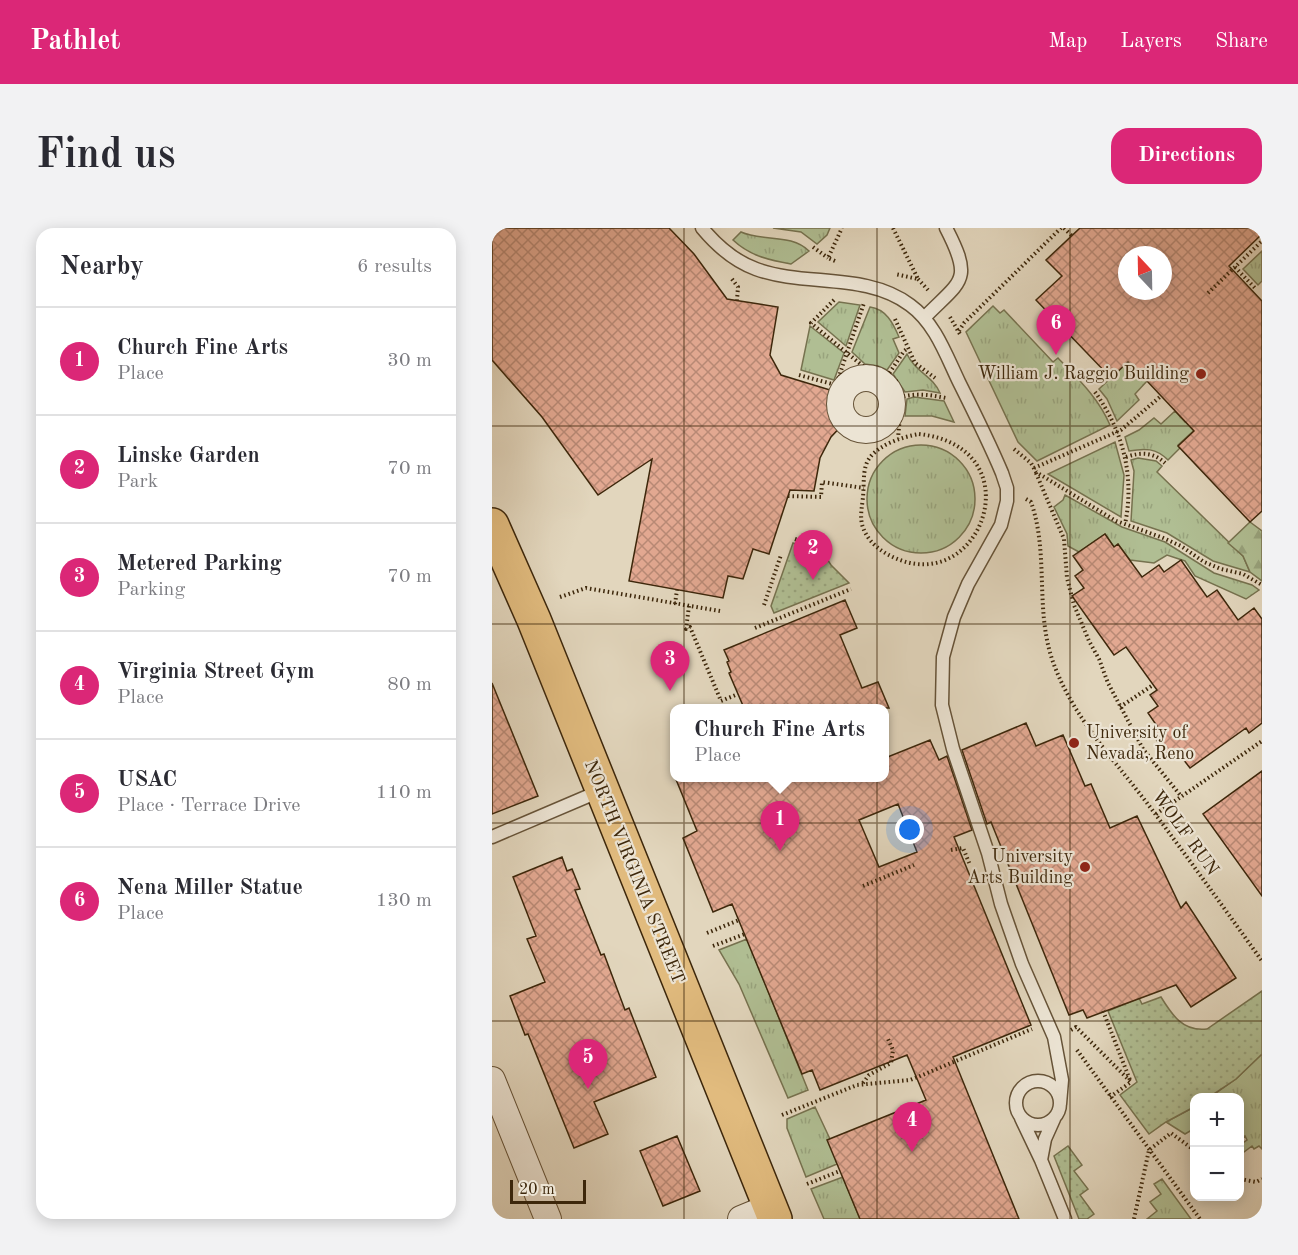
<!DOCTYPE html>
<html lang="en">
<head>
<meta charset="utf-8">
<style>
  body { margin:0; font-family:"Old Standard TT",serif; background:#f2f2f3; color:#2b2b33 }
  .controls { position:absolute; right:18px; bottom:18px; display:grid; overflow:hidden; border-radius:12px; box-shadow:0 3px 15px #0003 }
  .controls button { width:54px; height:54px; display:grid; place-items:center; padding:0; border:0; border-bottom:2px solid #e1e1e2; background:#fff; color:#2b2b33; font:30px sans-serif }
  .compass { position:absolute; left:626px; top:18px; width:54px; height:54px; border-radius:50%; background:#fff; box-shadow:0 3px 15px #0003; rotate:338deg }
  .scale { position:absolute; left:18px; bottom:15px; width:76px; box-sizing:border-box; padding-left:6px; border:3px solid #3d270b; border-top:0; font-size:16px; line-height:21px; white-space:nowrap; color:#3d270b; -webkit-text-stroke:4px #ece4d4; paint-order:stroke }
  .you { position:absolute; left:418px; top:602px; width:21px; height:21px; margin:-15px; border:4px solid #fff; border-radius:50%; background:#1a73e8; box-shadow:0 0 0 9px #1a73e833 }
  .badge { display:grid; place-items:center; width:39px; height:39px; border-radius:50%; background:#db2777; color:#fff; font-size:20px; font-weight:700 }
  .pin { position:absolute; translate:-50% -50px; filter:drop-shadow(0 2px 3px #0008) }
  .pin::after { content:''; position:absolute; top:32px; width:21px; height:18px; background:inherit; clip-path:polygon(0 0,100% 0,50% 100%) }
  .popup { position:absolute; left:178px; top:476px; width:219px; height:78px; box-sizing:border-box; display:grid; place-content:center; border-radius:12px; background:#fff; filter:drop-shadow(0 2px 4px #0005); font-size:20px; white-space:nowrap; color:#7c7c81 }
  .popup b { font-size:22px; color:#2b2b33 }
  .popup::after { content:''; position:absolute; left:50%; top:100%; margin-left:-12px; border:12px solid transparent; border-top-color:#fff }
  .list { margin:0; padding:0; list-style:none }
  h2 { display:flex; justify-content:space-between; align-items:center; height:78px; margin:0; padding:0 24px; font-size:26px }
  h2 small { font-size:20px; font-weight:400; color:#7c7c81 }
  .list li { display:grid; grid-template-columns:39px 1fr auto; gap:18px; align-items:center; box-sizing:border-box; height:108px; padding:0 24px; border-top:2px solid #e1e1e2 }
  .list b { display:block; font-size:22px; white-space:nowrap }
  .list p { margin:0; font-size:20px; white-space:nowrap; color:#7c7c81 }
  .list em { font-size:20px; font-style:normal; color:#7c7c81 }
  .map { position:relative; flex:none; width:770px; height:991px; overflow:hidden; border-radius:18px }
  header { display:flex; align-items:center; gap:36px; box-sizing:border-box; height:84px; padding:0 30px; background:#db2777; color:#fff }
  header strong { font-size:28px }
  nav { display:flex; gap:33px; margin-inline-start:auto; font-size:21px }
  .intro { display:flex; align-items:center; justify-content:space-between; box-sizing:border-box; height:144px; padding:0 36px }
  h1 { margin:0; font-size:42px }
  .button { padding:15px 27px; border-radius:18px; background:#db2777; color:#fff; font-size:21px; font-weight:700 }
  main { display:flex; gap:36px; padding:0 36px }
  aside { flex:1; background:#fff; border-radius:18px; box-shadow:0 3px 15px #0003 }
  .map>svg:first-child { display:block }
  .grass { fill:url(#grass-tufts); stroke:#76724f; stroke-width:1.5 }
  .forest { fill:url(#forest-firs); stroke:#76724f; stroke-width:1.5 }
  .park { fill:url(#park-dots); stroke:#76724f; stroke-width:1.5 }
  .building { fill:url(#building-cross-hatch); stroke:#3d270b; stroke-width:1.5; fill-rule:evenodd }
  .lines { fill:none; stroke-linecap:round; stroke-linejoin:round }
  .lane-casing { stroke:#665338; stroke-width:15 }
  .street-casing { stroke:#665338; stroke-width:28 }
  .primary-casing { stroke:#3d270b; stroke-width:36 }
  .path { stroke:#3d270b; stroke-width:4; stroke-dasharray:1.5 3; stroke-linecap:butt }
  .lane { stroke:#ece4d4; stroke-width:12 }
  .street { stroke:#ece4d4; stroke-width:26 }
  .primary { stroke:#e1bb7e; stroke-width:33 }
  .grid { fill:none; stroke:#3d270b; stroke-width:1.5; stroke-opacity:0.55 }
  .poi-dot { fill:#8f2418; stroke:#ece4d4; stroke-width:2 }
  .labels { text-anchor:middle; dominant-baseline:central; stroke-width:4.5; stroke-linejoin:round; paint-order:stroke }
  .poi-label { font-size:18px; fill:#3d270b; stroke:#ece4d4; text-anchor:end }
  .street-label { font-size:18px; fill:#3d270b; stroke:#ece4d4 }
</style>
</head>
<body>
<header>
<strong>Pathlet</strong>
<nav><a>Map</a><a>Layers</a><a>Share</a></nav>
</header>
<div class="intro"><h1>Find us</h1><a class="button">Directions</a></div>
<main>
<aside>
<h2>Nearby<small>6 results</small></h2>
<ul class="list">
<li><span class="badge">1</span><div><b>Church Fine Arts</b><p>Place</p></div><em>30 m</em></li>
<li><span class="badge">2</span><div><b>Linske Garden</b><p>Park</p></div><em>70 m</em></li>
<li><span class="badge">3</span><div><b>Metered Parking</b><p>Parking</p></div><em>70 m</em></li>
<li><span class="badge">4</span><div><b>Virginia Street Gym</b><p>Place</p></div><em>80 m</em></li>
<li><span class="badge">5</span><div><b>USAC</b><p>Place · Terrace Drive</p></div><em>110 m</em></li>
<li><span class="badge">6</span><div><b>Nena Miller Statue</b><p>Place</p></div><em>130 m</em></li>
</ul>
</aside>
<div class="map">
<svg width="770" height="991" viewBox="0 0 770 991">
  <defs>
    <pattern id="grass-tufts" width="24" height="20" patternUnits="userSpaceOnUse" patternTransform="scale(1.5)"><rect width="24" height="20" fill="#b0be93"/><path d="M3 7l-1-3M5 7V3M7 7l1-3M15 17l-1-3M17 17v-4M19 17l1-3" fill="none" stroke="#98a37d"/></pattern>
    <pattern id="forest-firs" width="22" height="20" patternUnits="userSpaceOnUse" patternTransform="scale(1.5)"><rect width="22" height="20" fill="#b0be93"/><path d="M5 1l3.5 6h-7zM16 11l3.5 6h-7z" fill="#98a37d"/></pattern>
    <pattern id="park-dots" width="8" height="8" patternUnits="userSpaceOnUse" patternTransform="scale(1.5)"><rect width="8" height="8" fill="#b0be93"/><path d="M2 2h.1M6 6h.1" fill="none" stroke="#98a37d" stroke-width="1.8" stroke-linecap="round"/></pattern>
    <pattern id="building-cross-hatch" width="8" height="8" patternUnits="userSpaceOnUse" patternTransform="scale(1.5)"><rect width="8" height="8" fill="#e2a891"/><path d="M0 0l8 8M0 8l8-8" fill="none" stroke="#b88975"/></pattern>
  </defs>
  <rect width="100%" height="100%" fill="#e2d6bd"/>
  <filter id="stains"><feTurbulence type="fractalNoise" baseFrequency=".00333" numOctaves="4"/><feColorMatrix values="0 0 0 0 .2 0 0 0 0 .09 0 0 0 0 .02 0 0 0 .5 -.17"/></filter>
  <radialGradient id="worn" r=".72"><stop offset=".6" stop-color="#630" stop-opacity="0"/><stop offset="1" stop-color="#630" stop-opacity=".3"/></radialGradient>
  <path class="grass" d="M281 0H338L335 7 325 16 309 4Z
    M249 4C271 14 299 5 317 23L299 36C277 32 258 28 241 12Z
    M770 23V53L766 57 751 41Z
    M347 74 368 77 354 118 326 94Z
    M501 78 508 85 512 82 561 134 566 130C586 151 606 169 618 197L545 233 526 214 474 104Z
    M378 79C394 81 401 95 407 109L401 111 407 125 395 142 386 138 373 136 360 124Z
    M318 98 352 125 342 152 309 142Z
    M415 126C423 144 441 148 448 165L431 162 413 164 401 146Z
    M644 126 643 141 655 153 643 166 647 172 625 193 615 171 607 161Z
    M422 169 452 173 462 194 440 188H413L415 171Z
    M683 183 693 194 702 186 710 195 686 217 688 220 676 232C664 220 653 220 637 223L633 209 647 202 662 190 669 196Z
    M623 214 632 247 629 289 556 246Z
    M375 271a54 54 0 1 1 108 0a54 54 0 1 1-108 0Z
    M646 230 664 233 670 238 665 244 751 328 758 344 721 333 675 305 639 293 642 243 639 232Z
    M573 267 630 299 673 314 722 345 760 357 767 362 754 371 703 348 693 333 675 327 662 335 638 332 626 316 622 319 613 306 587 324 576 318 575 306 562 279 571 272Z
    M255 711 316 862 296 870 247 756 227 722Z
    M770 826V921L767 918 762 921 760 918 748 927V917L755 912 753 908 748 912V870H717L744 851Z
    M323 879 338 911 345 936 314 949 295 900V891Z
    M702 879V905L700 906 698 903 693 906 674 894Z
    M351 949 368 991H332L319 961Z
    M670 951 699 991H655L665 983 658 974 669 966 662 956Z"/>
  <path class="forest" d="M758 294 770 303V353L758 344 751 328 736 315Z"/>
  <path class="park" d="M301 315 332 326 339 337 357 355 282 385 279 378Z
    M770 763V826L744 851 717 869 702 870V879L674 894 657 906 628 867 645 854 616 783 647 770 650 776 669 769C680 787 691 804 715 801Z
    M576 918 590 937 582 943 596 961 588 967 602 986 595 991H587L562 928Z"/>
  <path class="building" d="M0 0H177L202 26 235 71 286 79 278 127 289 147 348 165V180L354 193 339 209 328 230 322 263 298 262 277 326 261 321 251 351 236 348 231 370 137 353 160 231 106 267 50 189 0 132Z
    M588 0H770V6L737 38 770 73V283L758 294 686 218 702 203 655 153 636 134 619 150 544 72 570 48 554 32ZM635 27H671V63H635Z
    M613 306 622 319 626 316 650 349 667 337 672 344 689 332 715 369 725 362 746 392 762 380 770 391V495L757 505 754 500 698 540 684 522 676 528 658 503 665 498 656 485 666 478 658 467 665 462 634 419 622 427 580 368 592 360 583 348 591 342 581 328Z
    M353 372 365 400 348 407 370 460 386 454 397 480H252L237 445 239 444 235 434 237 433 232 422Z
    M0 455 46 568 0 586Z
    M534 495 544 518 571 507 593 558 599 556 618 600 645 588 689 680 694 674 744 750 699 779 684 757 595 790 591 782 577 787 499 594 495 596 470 522Z
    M438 512 447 532 455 528 480 602 462 609 539 797 461 829 527 991H368L335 912 434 872 415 827 328 862 320 842 310 846 240 676 221 684 191 610 205 603 183 549H393V530ZM406 576 425 624 387 639 367 592Z
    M770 543V668L711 586Z
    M70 629 75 643 80 641 88 661 83 662 109 727 112 726 133 782 137 780 164 849 102 874 116 906 82 920 36 806 33 807 18 768 53 754 35 711 44 708 21 649Z
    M185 908 208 963 171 978 148 923Z"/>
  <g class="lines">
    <defs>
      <path id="lane" d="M210 0C225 18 242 33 264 41 313 59 374 44 418 77 443 95 454 127 467 154 482 184 497 214 510 245L515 260V273L509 297 476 356 462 389 451 429 450 477 461 521 496 625 509 676 530 736 562 809 570 852 568 876
        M432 90C469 52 482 54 454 0
        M0 609 108 563
        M524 875a22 22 0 1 1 44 0a22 22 0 1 1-44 0Z
        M529 890 549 932 573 991
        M549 932 553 911 562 891"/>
      <path id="street" d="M348 176a26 26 0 1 1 52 0a26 26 0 1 1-52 0Z
        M0 852 56 991
        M249 991 278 979"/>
      <path id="primary" d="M0 297 42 392 283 991"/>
    </defs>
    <use href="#lane" class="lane-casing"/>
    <use href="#street" class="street-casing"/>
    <use href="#primary" class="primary-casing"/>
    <path class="path" d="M401 0 426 51 403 46
      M572 0 580 8
      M766 0 770 2
      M321 19 336 30
      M343 33 336 30 350 0
      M743 39 763 60
      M240 51 246 59 245 72
      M426 51 436 62
      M716 65 770 13
      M342 72 319 95 372 139 374 151
      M458 89 469 108
      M403 91 423 135 443 150
      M467 103 472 95 569 0
      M307 147 344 157
      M347 149 361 142 372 139 385 140 395 145 404 153 410 168 406 210
      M390 156 412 123 416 120
      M342 163 372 75
      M603 164C631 203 643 249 633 296
      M399 173C417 164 435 166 454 170
      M427 206C541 219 492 363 408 332 397 328 385 321 378 312 366 296 369 287 371 269 372 259 371 246 374 237 380 218 410 209 427 206Z
      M522 221 539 235 544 244 624 293 669 309 689 318 712 334 729 341 751 346 770 357
      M634 229C649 224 661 224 673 235
      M542 240 629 202 669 168
      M544 245 572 311 575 350 582 377 597 413 607 431 616 455 651 521 689 568
      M296 268 329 269 330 254 372 260
      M534 271 539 274C557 325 543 380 560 431 579 487 620 529 655 575 694 627 732 680 770 733
      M303 311 329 320
      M68 369 94 360 228 383
      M183 376 185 362
      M272 377 289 327
      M197 378 194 401 198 399 229 473 246 466
      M263 400 359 361
      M628 479 661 457
      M664 586 770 513
      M459 622 471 620 478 637
      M371 658 422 637
      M215 705 247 692
      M221 718 253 706
      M611 783 638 852
      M579 802 584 799 639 854
      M585 822 708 991
      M371 855 377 847 399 835 401 822 396 811
      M618 869 639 854
      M290 887 365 857 418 852 428 848 540 801
      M748 951 764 954 770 951
      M315 956 348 943
      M642 991 657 922 679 905 702 922"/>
    <use href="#lane" class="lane"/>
    <use href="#street" class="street"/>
    <use href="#primary" class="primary"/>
  </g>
  <path class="grid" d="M192 0V991M385 0V991M578 0V991M0 198H770M0 396H770M0 595H770M0 793H770"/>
  <g class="poi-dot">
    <circle cx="709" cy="146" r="6"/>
    <circle cx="582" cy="515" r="6"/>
    <circle cx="593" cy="639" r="6"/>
  </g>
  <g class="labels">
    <g class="poi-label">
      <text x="697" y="146">William J. Raggio Building</text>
      <text x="594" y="505" text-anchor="start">University of<tspan x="594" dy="21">Nevada, Reno</tspan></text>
      <text x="581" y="629">University<tspan x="581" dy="21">Arts Building</tspan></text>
    </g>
    <g class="street-label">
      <text transform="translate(693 605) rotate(54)">WOLF RUN</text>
      <text transform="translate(142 644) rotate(68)">NORTH VIRGINIA STREET</text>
    </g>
  </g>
  <rect width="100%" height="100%" filter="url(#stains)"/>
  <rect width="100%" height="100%" fill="url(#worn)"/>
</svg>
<div class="controls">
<button>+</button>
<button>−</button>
</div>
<svg class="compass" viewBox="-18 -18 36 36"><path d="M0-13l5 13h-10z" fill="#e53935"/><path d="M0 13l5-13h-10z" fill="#7c7c81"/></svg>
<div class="scale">20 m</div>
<div class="you"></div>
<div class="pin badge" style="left:288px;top:623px">1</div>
<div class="popup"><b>Church Fine Arts</b>Place</div>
<div class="pin badge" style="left:321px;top:352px">2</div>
<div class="pin badge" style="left:178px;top:463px">3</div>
<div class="pin badge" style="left:420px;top:924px">4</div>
<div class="pin badge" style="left:96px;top:861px">5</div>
<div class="pin badge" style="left:564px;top:127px">6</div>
</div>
</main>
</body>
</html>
